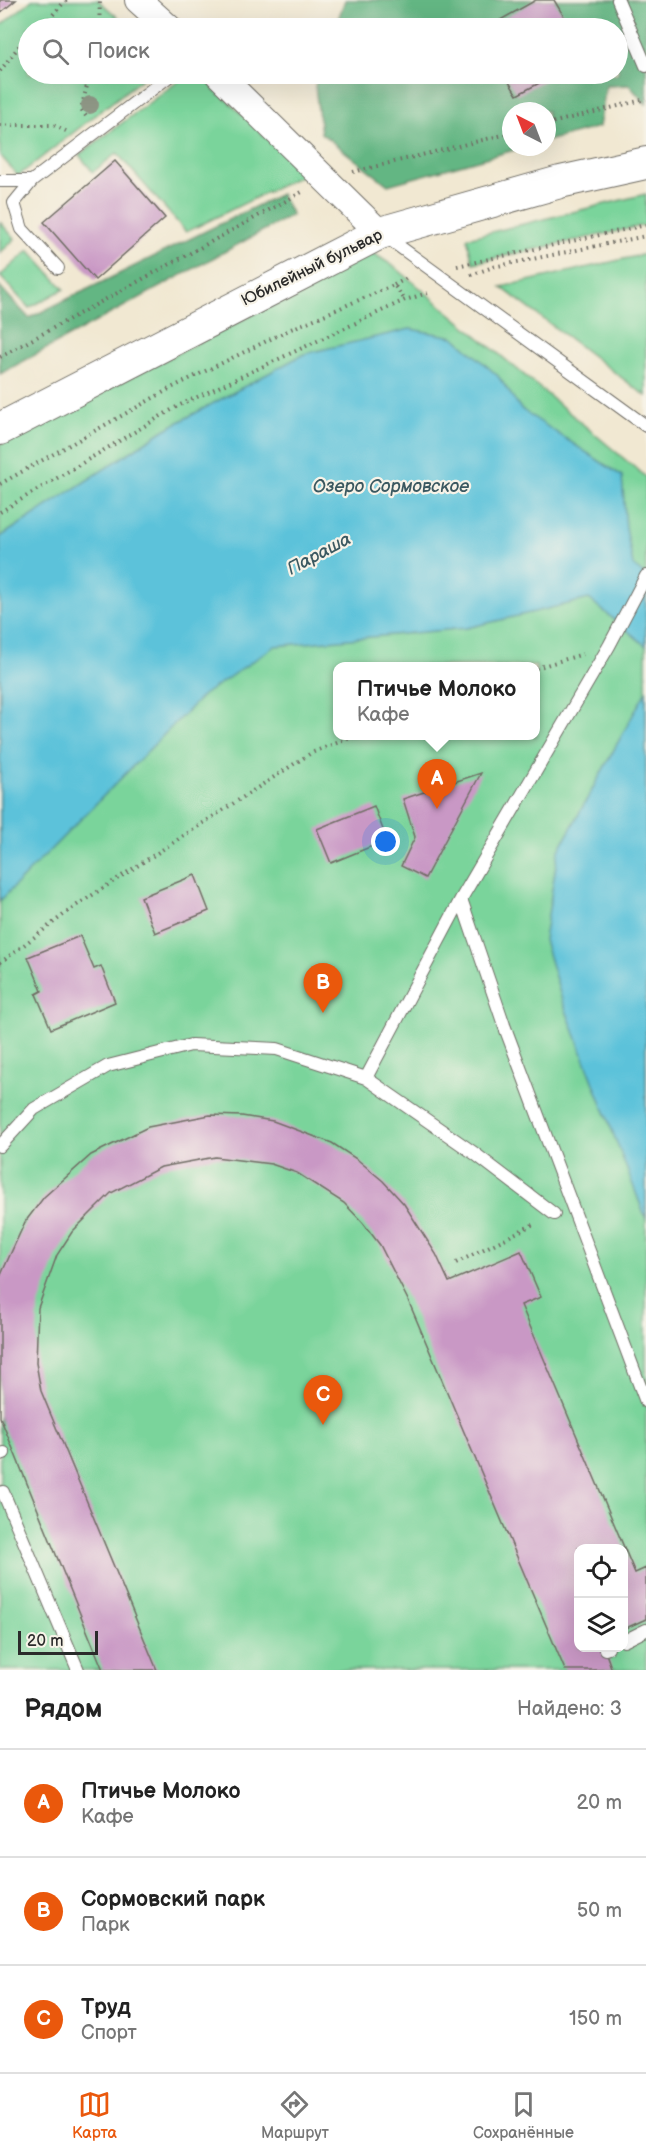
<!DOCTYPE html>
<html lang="ru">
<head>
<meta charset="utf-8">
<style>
  body { margin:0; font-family:"Balsamiq Sans",sans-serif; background:#f6f6f6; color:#222 }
  .controls { position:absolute; right:18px; bottom:18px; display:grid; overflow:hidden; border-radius:12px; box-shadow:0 6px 24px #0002 }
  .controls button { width:54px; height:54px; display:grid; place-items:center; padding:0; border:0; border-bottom:2px solid #e0e0e0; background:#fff; color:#222; font:30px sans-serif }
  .compass { position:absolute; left:502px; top:102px; width:54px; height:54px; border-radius:50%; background:#fff; box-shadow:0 6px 24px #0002; rotate:318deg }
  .scale { position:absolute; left:18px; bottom:15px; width:80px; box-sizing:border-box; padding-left:6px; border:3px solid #2b2b2b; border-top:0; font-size:16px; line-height:21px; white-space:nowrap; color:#2b2b2b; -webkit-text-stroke:4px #f7f3e8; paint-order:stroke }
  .you { position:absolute; left:386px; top:842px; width:21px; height:21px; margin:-15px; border:4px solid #fff; border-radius:50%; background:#1a73e8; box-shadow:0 0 0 9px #1a73e833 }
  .badge { display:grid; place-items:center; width:39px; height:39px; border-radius:50%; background:#ea580c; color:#fff; font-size:20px; font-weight:700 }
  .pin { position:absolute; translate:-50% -50px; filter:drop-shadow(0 2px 3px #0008) }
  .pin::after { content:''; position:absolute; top:32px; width:21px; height:18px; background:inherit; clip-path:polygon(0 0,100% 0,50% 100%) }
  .popup { position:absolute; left:333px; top:662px; width:207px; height:78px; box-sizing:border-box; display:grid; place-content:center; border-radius:12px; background:#fff; filter:drop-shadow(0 2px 4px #0005); font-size:20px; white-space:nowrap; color:#767676 }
  .popup b { font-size:22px; color:#222 }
  .popup::after { content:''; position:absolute; left:50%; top:100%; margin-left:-12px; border:12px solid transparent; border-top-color:#fff }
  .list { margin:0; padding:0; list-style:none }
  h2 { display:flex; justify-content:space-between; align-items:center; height:78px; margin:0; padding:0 24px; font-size:26px }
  h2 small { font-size:20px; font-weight:400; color:#767676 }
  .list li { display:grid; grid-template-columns:39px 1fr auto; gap:18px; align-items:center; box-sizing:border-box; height:108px; padding:0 24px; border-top:2px solid #e0e0e0 }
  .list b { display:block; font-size:22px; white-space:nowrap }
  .list p { margin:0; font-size:20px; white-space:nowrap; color:#767676 }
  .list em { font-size:20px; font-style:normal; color:#767676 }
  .icon { flex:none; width:33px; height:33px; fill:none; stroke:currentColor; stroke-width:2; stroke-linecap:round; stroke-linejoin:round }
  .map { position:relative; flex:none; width:646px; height:1670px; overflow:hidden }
  .search { position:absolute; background:#fff; box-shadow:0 6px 24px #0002; left:18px; right:18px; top:18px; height:66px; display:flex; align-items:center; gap:15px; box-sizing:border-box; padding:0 21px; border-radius:33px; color:#767676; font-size:22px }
  .sheet { height:402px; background:#fff }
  nav { display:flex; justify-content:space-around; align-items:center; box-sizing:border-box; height:84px; border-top:2px solid #e0e0e0; background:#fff; font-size:16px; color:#767676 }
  nav a { display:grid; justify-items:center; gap:3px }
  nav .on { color:#ea580c }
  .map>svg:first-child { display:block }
  .green { fill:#7ad49b; stroke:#528063; stroke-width:1.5; fill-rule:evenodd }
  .forest { fill:#63b683; stroke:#477057; stroke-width:1.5 }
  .water { fill:#5cc2da; stroke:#447682; stroke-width:1.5 }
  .building { fill:#c998c5 }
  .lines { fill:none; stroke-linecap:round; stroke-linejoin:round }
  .service-casing { stroke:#706d65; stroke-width:14 }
  .minor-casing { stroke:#706d65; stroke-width:28 }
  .tertiary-casing { stroke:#706d65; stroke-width:34 }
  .path { stroke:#706d65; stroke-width:4; stroke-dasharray:1.5 4.5; stroke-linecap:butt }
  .service { stroke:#fff; stroke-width:12 }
  .minor { stroke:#fff; stroke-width:26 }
  .tertiary { stroke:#fff; stroke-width:32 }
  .tree { fill:#8f9786 }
  .labels { text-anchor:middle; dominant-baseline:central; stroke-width:4.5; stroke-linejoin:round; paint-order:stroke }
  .street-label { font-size:16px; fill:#2b2b2b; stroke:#f7f3e8 }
  .water-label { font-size:18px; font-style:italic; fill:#3a5860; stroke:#f7f3e8 }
</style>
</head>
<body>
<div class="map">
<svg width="646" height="1670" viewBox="0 0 646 1670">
  <rect width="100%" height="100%" fill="#f7f3e8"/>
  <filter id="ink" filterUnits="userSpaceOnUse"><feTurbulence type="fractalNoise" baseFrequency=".0167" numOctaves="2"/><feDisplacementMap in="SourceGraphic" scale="12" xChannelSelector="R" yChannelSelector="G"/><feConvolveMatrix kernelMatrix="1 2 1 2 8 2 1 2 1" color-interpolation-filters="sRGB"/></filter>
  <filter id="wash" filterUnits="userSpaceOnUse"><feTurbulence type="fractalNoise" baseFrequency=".008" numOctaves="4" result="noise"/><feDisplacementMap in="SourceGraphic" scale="24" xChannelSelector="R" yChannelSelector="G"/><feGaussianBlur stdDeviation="1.35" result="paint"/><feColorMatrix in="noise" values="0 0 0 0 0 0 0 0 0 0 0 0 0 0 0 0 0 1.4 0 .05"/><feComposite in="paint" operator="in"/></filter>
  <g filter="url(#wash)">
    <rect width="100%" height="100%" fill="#f1e8d2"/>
    <path class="green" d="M32 0H98L130 28H28V74H148L18 176 0 155V26Z
      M188 74H200L304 174 186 232 117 153 93 172 79 155Z
      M646 194V225L473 263 467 238Z
      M0 222 15 239 0 253Z
      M29 250 64 289 29 308 0 276Z
      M373 253 395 267 646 477V1670H0V444ZM338 666H536V736H338ZM578 1548H624V1648H578Z
      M646 254V396L501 287Z"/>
    <path class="forest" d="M345 0H646V104L629 85 606 86 599 127 547 141V111H511V147H525L388 185 321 133 315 86 319 74H618V28H335Z
      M281 194 292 215 0 374V287L29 318Z"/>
    <path class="water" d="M410 329 454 337 498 376 521 409 622 476 626 528 633 565 646 576V646L589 599 467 628 275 646 203 695 0 901V537L164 430 304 354Z
      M646 691V1219L562 1000 544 940 558 852Z"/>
    <g id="blocks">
      <path class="building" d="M0 0H16L0 13Z
        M536 0H554L571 28H486Z
        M504 74H556L517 95Z
        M115 161 165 218 95 280 44 222Z
        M481 773 425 878 401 866 415 837 403 799Z
        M374 806 387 840 331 863 317 829Z
        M195 875 209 911 155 933 141 897Z
        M80 936 94 969 101 966 115 1002 51 1029 36 994 42 991 28 957Z
        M210 1115 242 1116 273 1121 332 1143 358 1160 383 1181 404 1204 436 1254 449 1282 521 1251 541 1297 521 1305 635 1573 646 1568V1619L624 1629V1548H578V1648H604L612 1670H565L408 1300 380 1245 363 1223 344 1203 297 1173 271 1164 215 1157 161 1167 111 1193 72 1232 57 1255 38 1308 36 1363 41 1391 157 1670H103L0 1417V1277L25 1222 44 1197 91 1155 148 1127Z"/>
    </g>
  </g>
  <g filter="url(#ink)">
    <use href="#blocks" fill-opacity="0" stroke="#706d65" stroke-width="1.5"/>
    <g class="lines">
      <defs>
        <path id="service" d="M618 0 646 66
          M0 181H32L172 74
          M32 181 14 203 22 229 58 268
          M385 236 646 426
          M646 576 609 646 461 899 504 1025 646 1402
          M366 1078 461 899
          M0 1146 34 1109 108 1066 191 1045 277 1049 366 1078 474 1153 554 1214
          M0 1454 4 1453
          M0 1493 3 1492 78 1670
          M624 1641 646 1630
          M605 1649 608 1648"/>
        <path id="minor" d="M138 0 169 28
          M218 74 380 233"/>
        <path id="tertiary" d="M0 429 380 233 560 182 646 163"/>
      </defs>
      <use href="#service" class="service-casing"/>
      <use href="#minor" class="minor-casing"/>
      <use href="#tertiary" class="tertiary-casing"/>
      <path class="path" d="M41 28 66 0
        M99 28 100 0
        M0 71 20 45 28 39
        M86 116 81 109 90 74
        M547 124 646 99
        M0 125H53L66 131
        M353 172 511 133
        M457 266 646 225
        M471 275 493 267 646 236
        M394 285 409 277
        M0 357 302 192
        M0 484 171 388 291 329 394 285 405 300
        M0 512 178 406 405 300 431 292
        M536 668 583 654
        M0 963 74 907 311 753 355 736
        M456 1263 536 1223"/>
      <use href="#service" class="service"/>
      <use href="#minor" class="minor"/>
      <use href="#tertiary" class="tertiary"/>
    </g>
    <circle class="tree" cx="90" cy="105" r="9"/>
  </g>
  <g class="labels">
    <g class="street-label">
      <text transform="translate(312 268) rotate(-26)">Юбилейный бульвар</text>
    </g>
    <g class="water-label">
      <text x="391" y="486">Озеро Сормовское</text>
      <text transform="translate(319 554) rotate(-28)">Параша</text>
    </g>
  </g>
</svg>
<div class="controls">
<button><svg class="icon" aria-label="locate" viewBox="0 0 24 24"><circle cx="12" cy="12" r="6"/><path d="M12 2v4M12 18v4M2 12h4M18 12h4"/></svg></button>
<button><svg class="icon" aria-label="layers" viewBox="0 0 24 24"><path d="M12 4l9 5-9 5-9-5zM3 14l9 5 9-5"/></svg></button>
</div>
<svg class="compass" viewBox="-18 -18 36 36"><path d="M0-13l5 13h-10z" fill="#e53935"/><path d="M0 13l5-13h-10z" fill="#767676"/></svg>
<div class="scale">20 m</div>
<div class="you"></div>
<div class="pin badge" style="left:437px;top:809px">A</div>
<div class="popup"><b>Птичье Молоко</b>Кафе</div>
<div class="pin badge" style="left:323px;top:1013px">B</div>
<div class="pin badge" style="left:323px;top:1425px">C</div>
<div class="search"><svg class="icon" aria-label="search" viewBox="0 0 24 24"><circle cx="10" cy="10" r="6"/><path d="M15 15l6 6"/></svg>Поиск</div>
</div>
<section class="sheet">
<h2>Рядом<small>Найдено: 3</small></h2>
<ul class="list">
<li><span class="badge">A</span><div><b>Птичье Молоко</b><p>Кафе</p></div><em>20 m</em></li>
<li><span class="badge">B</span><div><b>Сормовский парк</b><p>Парк</p></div><em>50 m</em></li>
<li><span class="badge">C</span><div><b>Труд</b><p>Спорт</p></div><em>150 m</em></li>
</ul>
</section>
<nav>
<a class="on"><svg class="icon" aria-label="map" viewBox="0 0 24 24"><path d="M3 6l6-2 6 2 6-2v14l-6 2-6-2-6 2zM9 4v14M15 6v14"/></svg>Карта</a>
<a><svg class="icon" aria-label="directions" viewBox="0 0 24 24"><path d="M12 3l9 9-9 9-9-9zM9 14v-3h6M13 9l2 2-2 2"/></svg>Маршрут</a>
<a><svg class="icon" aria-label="saved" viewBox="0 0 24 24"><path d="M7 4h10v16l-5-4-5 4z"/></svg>Сохранённые</a>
</nav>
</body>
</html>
